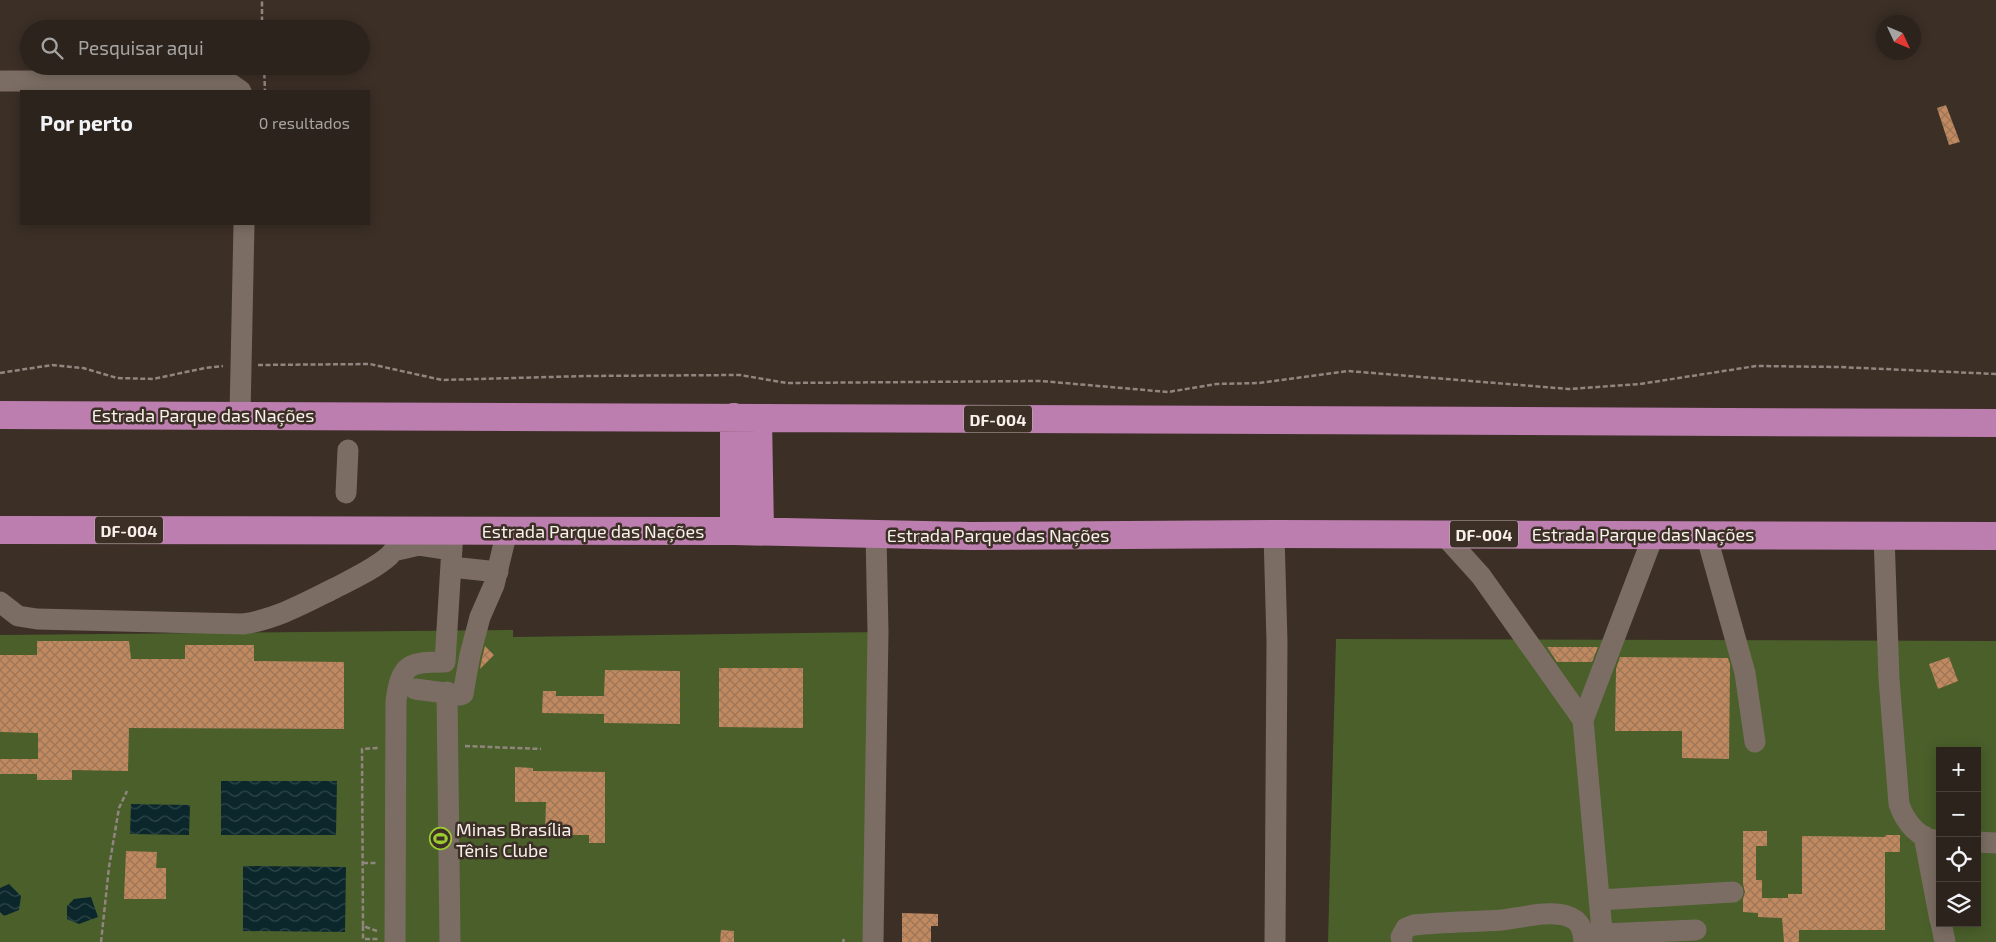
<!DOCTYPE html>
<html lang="pt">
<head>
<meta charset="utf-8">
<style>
  body { margin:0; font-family:"Exo 2",sans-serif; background:#342b25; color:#f1f3f6 }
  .controls { position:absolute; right:15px; bottom:15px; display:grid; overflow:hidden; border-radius:0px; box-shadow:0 2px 12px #0003 }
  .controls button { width:45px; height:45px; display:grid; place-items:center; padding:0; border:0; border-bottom:1px solid #48403b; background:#2c231c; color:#f1f3f6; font:25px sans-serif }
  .compass { position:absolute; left:1876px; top:15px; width:45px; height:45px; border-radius:50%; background:#2c231c; box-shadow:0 2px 12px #0003; rotate:134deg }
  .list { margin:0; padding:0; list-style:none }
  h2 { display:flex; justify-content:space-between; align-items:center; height:65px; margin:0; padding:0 20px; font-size:21px }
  h2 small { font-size:16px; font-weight:400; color:#a6a4a3 }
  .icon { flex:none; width:28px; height:28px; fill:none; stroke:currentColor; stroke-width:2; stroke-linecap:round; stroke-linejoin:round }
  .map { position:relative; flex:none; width:1996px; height:942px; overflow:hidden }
  .search { position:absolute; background:#2c231c; box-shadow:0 2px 12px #0003; left:20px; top:20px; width:350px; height:55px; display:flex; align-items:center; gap:12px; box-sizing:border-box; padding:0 18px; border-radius:28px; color:#a6a4a3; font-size:19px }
  .panel { position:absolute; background:#2c231c; box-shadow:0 2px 12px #0003; left:20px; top:90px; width:350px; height:135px; border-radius:0px }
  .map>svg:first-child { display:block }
  .park { fill:#4a5f2a; fill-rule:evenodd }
  .water { fill:url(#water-waves) }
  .building { fill:url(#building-cross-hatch) }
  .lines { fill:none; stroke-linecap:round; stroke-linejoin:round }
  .path { stroke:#91867f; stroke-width:2.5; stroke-dasharray:5 2.5; stroke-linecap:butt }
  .minor { stroke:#7b6d63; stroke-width:21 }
  .highway { stroke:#bc7daf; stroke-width:28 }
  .labels { text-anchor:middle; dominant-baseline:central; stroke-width:5; stroke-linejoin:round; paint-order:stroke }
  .shield { fill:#3b2f26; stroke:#c0b6b0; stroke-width:1 }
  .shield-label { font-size:16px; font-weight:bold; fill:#f9f0eb }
  .street-label { font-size:18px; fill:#f9f0eb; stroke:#3b2f26 }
  .poi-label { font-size:18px; fill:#f9f0eb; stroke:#3b2f26; text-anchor:start }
</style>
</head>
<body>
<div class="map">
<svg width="1996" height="942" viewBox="0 0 1996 942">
  <defs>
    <pattern id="water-waves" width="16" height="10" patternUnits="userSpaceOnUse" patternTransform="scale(1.25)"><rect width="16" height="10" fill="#0b272c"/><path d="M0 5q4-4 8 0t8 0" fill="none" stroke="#2f474b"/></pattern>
    <pattern id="building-cross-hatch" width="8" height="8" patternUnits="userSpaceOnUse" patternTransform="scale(1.25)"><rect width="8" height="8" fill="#c08960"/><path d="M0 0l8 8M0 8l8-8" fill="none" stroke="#9d7658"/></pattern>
  </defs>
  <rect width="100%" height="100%" fill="#3b2f26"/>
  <path class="park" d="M513 630V637L880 632 881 942H0V635Z
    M1336 639 1996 641V942H1328ZM1940 751H1977V923H1940Z"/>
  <path class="water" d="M221 781H337L336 835H221Z
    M131 804 190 805 189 835 130 834Z
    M243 866 346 867 345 932 243 931Z
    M9 884 21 896 19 910 4 916 0 912V888Z
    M91 897 98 917 79 924 67 919V906L74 899Z"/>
  <path class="building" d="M1946 105 1960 142 1949 145 1937 108Z
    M37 641H129L131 659H185V645H254V661L344 662V729L129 728 128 771 72 770V780H37V774H0V759H38V733L0 732V655H37Z
    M485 646 494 655 480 669 482 658Z
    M1547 647H1598L1592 662H1557Z
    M1620 657 1728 658 1730 664 1729 759 1682 758V731H1615L1616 669Z
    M1949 657 1958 681 1938 689 1929 664Z
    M719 668H803V728L719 727Z
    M605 670 680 671V724L604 723V714L542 713 543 691H556V696H604Z
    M515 767 533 768V771L605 772V843H589V835H545L546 802H515Z
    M1743 831H1767V846H1756V880H1762V898H1788V894H1802V836L1885 837 1886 835H1900V852H1885V930H1799V942H1784L1782 918 1758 917V913L1743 912V899L1745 892 1743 884Z
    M126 851 157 852 156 868H166V899H124Z
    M902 913 938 914V926H931V942H902Z
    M721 930 734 931V942H720Z"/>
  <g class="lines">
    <path class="path" d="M262 29V0
      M264 66 265 91
      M258 365 370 364 442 380 585 376 740 375 787 383 1041 381 1168 392 1216 384 1259 383 1348 371 1569 389 1640 384 1756 366 1839 367 1996 374
      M0 373 52 365 83 368 117 378 153 379 205 368 223 366
      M465 746 541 749
      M363 863H378
      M363 926V939H378
      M377 931 363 926 362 749 378 748
      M101 942 109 867 119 808 127 791
      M843 942 844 939"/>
    <path class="minor" d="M0 81H199L231 84 241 91
      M240 415 244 224
      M346 493 348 450
      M1274 534 1277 642 1275 942
      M1443 534 1481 576 1583 720
      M1706 534 1745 673 1755 742
      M1884 535 1889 679 1899 804C1905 822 1919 840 1940 841
      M393 551 419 545 452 550
      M451 567 498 572
      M0 602 18 616 37 619 243 624C276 619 303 604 333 589 352 579 373 570 389 556 396 549 401 539 407 531
      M415 689 460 695 463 694 470 655 480 617 494 585 507 531
      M447 692 450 942
      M1924 836 1940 920
      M1977 842 1996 843
      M1599 900 1733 892
      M1941 923 1945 942
      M1602 934 1696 930
      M395 942 396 701C401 663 410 662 445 662L453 531
      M873 942 878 632 876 534
      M1402 942 1401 937 1406 928 1414 925C1443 922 1473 922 1502 920 1520 918 1549 910 1567 916 1580 920 1583 929 1584 942
      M1603 942 1583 720 1654 534"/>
    <path class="highway" d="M0 415 1996 423
      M734 417V531
      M758 418 760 531
      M0 530 734 531 971 536 1274 534 1996 536"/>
  </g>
  <defs>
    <symbol id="stadium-ring" viewBox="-11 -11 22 22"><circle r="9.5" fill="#3b2f26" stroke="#9cca31" stroke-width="1.5"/><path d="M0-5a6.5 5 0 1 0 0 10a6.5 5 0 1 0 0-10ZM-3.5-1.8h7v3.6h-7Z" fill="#9cca31"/></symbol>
  </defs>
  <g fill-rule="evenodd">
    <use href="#stadium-ring" x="428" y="826" width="25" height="25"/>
  </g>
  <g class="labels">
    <g class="shield">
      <rect x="964" y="405.5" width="68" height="27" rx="4"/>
      <rect x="95" y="516.5" width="68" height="27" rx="4"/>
      <rect x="1450" y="520.5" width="68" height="27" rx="4"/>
    </g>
    <g class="shield-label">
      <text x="998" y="419">DF-004</text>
      <text x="129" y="530">DF-004</text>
      <text x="1484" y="534">DF-004</text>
    </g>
    <g class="street-label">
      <text x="203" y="415">Estrada Parque das Nações</text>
      <text x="593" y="531">Estrada Parque das Nações</text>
      <text x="1643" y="534">Estrada Parque das Nações</text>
      <text x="998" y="535">Estrada Parque das Nações</text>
    </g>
    <g class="poi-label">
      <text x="456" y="829">Minas Brasília<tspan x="456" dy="21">Tênis Clube</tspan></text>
    </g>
  </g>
</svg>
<div class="controls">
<button>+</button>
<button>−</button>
<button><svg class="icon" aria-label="locate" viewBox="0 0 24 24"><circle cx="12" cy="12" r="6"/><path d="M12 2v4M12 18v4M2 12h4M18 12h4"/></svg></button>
<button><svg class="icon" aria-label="layers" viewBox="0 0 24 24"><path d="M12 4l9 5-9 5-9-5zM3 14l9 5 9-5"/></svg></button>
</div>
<svg class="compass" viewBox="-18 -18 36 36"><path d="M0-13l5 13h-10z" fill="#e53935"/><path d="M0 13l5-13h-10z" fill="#a6a4a3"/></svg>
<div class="search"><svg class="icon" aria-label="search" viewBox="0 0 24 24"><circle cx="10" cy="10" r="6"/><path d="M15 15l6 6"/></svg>Pesquisar aqui</div>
<section class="panel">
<h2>Por perto<small>0 resultados</small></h2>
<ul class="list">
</ul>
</section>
</div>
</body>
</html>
